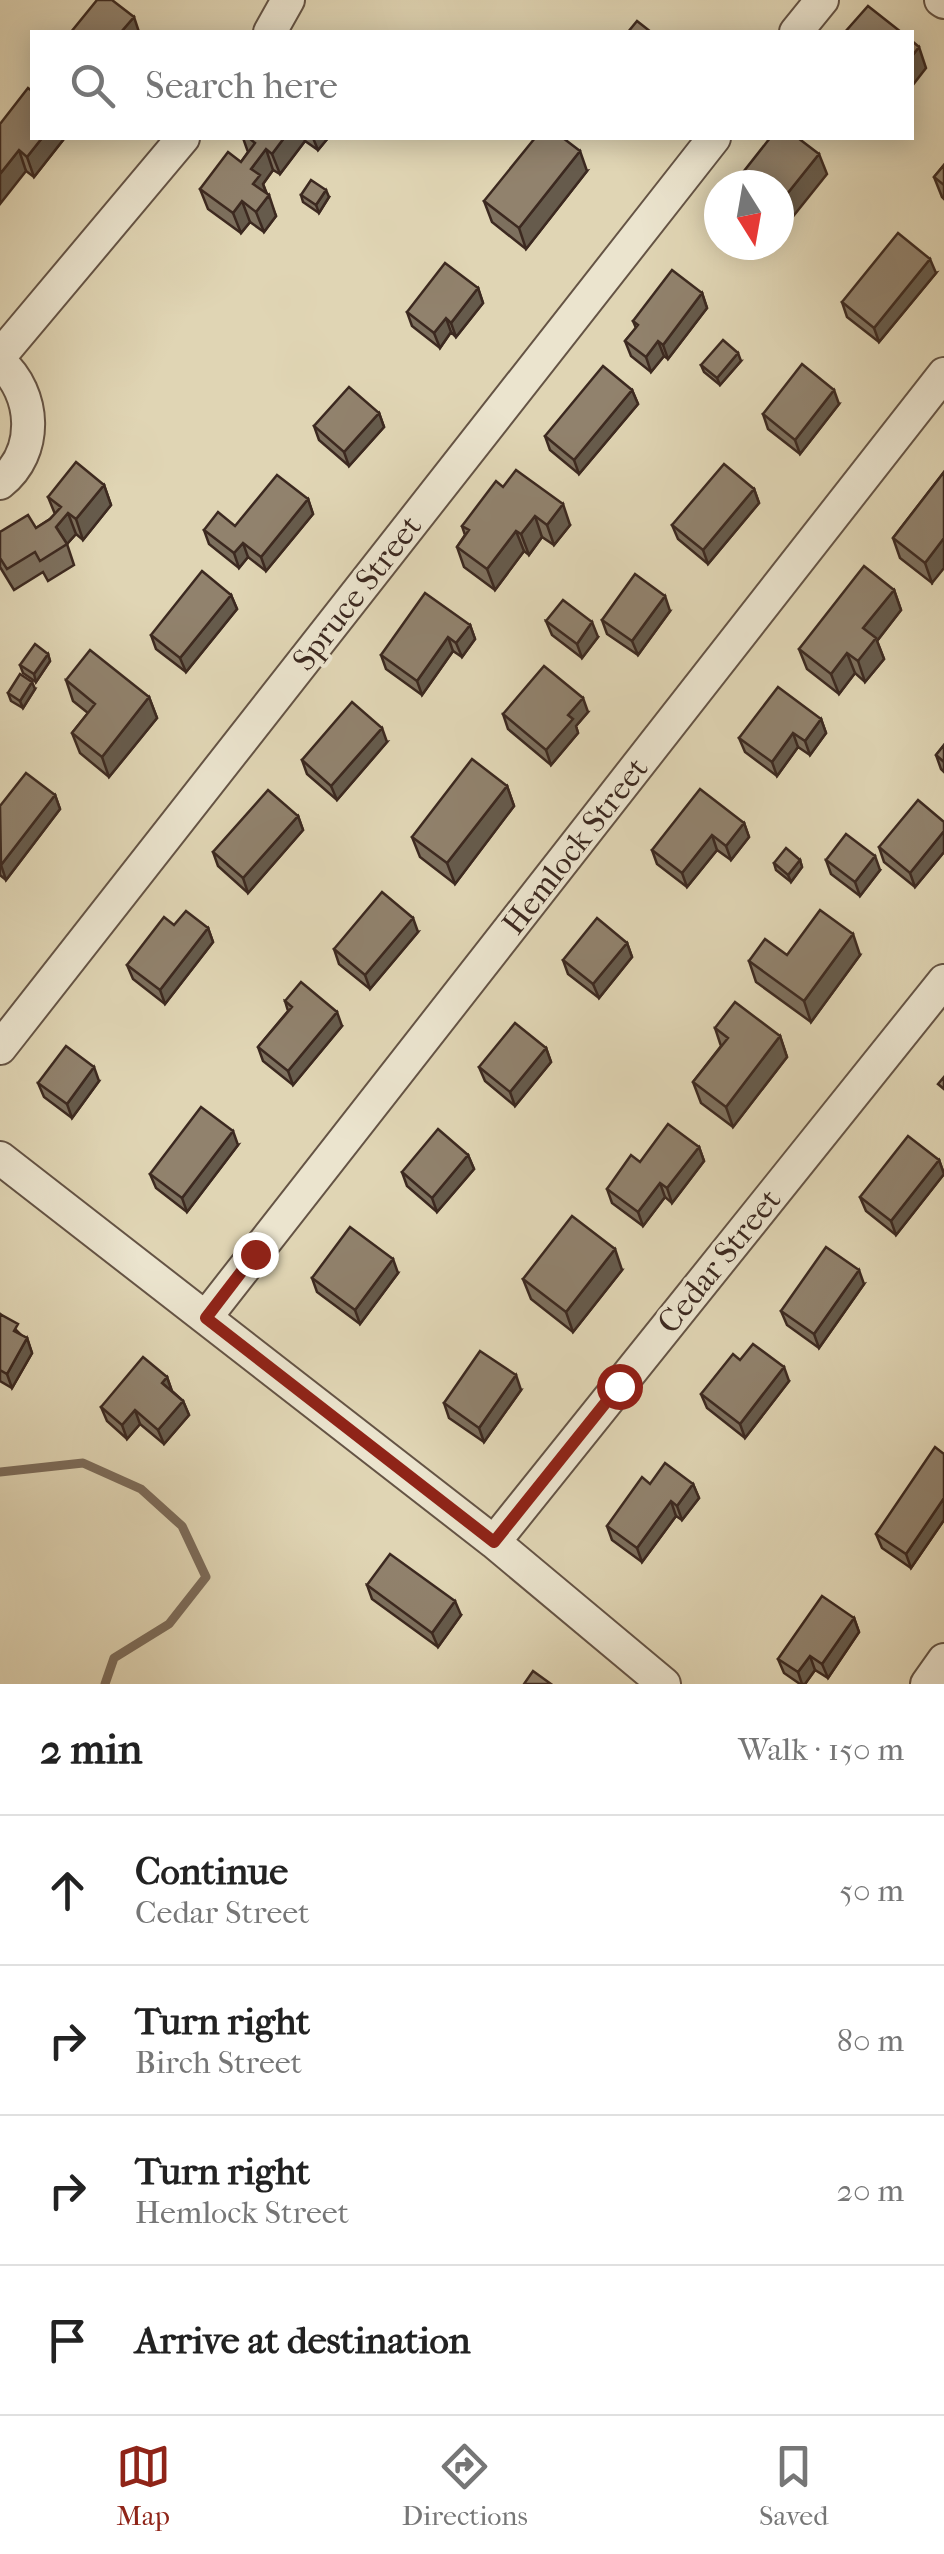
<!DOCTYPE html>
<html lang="en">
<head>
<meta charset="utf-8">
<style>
  body { margin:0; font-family:"IM FELL French Canon",serif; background:#f2f2f2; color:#222 }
  .compass { position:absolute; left:704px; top:170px; width:90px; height:90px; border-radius:50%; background:#fff; box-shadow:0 5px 25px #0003; rotate:169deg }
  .stop { position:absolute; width:30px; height:30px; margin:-22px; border:8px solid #8f2418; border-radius:50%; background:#fff }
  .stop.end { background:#8f2418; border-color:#fff; box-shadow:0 2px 10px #0008 }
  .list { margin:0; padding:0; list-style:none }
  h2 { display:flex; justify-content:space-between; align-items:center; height:130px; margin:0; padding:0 40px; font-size:42px }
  h2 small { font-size:32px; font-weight:400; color:#767676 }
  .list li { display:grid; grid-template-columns:65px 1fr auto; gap:30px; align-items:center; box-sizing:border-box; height:150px; padding:0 40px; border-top:2px solid #e0e0e0 }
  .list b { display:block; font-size:38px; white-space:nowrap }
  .list p { margin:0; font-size:32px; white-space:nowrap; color:#767676 }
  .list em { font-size:32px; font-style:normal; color:#767676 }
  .icon { flex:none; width:55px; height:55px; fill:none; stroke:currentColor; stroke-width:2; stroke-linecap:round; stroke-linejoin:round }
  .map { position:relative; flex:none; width:944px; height:1684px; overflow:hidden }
  .search { position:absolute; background:#fff; box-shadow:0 5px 25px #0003; left:30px; right:30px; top:30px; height:110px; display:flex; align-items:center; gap:25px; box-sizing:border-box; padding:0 35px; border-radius:0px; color:#767676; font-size:38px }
  .sheet { height:730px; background:#fff }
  nav { display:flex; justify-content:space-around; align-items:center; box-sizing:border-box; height:140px; border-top:2px solid #e0e0e0; background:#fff; font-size:28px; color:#767676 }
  nav a { display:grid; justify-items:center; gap:5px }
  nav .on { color:#8f2418 }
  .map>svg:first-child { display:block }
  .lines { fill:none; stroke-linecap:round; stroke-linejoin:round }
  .stream { stroke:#7d6d5b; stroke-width:9 }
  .minor-casing { stroke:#655445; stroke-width:36 }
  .minor { stroke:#ebe4ce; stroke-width:32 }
  .wall { fill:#7d705e; stroke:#3c2920; stroke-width:2.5 }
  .shaded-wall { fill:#665b4c; stroke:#3c2920; stroke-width:2.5 }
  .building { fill:#91826d; stroke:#3c2920; stroke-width:2.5 }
  .route { stroke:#8f2418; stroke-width:12 }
  .labels { text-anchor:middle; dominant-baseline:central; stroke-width:8; stroke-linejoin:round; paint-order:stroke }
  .street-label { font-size:32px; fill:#3c2920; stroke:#ebe4ce }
</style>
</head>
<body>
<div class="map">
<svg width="944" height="1684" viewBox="0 0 944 1684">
  <rect width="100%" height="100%" fill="#e0d5b4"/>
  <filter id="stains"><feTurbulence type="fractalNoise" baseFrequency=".002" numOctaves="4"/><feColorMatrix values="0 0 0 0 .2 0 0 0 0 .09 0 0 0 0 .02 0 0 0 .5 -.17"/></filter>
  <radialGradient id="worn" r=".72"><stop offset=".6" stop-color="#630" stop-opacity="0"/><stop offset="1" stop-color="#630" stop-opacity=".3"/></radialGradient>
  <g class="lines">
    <path class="stream" d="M0 1472 83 1463 141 1489 182 1526 206 1577 169 1624 114 1658 105 1684"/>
    <defs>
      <path id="minor" d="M941 0 944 2
        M270 32 288 0
        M796 32 822 0
        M0 356 183 138
        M0 362C36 394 39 452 0 483
        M0 1048 714 138
        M0 1158 494 1542 664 1684
        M206 1317 944 374
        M494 1542 944 981
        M927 1684 944 1660"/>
    </defs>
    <use href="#minor" class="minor-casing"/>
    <use href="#minor" class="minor"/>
  </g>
  <path class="wall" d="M0 124 32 138H62L63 140 34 177 26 171Z
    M243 138H328L318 150 305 141 280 174 273 170 263 184 276 216 264 232 250 222 241 233 208 209 200 189 241 162 248 152Z
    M944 165V199L942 197 934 177Z
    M587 171 526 249 492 222 484 201Z
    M301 195 329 197 319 213 303 202Z
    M936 273 879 342 847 317 842 302Z
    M478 288 483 303 456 337 451 332 440 348 412 326 407 312Z
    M702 293 707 308 668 359 664 356 651 372 631 356 625 341 636 328 633 321Z
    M741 361 720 385 704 372 701 365Z
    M632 390 638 404 579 474 550 450 545 436Z
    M839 404 800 454 768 429 763 414Z
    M379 413 384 427 349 466 319 440 314 426Z
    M944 472 932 583 900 558 893 538Z
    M104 485 111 505 83 540 76 534 67 544 74 565 48 581 43 572 14 590 0 567V532L36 528 50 519 55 514 48 497Z
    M503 487 570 525 554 545 542 537 529 555 524 551 495 590 464 567 457 547 465 535 462 526Z
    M754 489 759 503 708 564 678 539 672 525Z
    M308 499 313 514 266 571 248 557 239 568 209 544 204 530 235 526Z
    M894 590 901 610 877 641 884 659 865 682 855 673 839 694 807 669 799 649Z
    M231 595 237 609 186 672 156 649 151 635Z
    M670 611 638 655 607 634 602 620Z
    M546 621 598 637 582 658 552 635Z
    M470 625 475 639 462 657 453 651 422 695 386 669 381 655Z
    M48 654 50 661 36 682 23 673 20 665Z
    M66 680 149 697 157 718 109 777 80 753 72 733 88 713 73 701Z
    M35 689 23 708 11 701 8 693Z
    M588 712 576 726 578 733 551 765 508 729 503 714Z
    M821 719 826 733 810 755 798 747 777 776 745 752 739 738Z
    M387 742 337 800 307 774 302 760Z
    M944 745V772L941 769 936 755Z
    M507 786 514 806 455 884 420 857 412 837Z
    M55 795 60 809 6 880 0 875V806Z
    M298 816 303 830 248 893 218 866 213 852Z
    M944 822V852L915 887 884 862 879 847Z
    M744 823 749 837 731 860 717 850 687 887 657 864 652 850Z
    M800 860 802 867 791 882 776 870 774 863Z
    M826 860 880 870 860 896 831 874Z
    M208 928 213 942 165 1004 133 979 127 965Z
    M418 932 370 989 339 964 334 949Z
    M627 943 632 957 599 998 568 974 563 960Z
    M860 955 811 1022 756 982 749 961Z
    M285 1001 342 1026 293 1085 263 1061 258 1047 288 1011Z
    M715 1028 780 1036 787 1057 733 1127 701 1103 693 1082 721 1046Z
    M546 1048 551 1062 515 1106 485 1081 479 1067Z
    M99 1081 72 1118 44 1097 38 1083Z
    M238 1145 187 1212 156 1188 150 1174Z
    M699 1147 704 1161 672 1203 665 1197 643 1226 612 1203 607 1189 640 1162Z
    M468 1155 474 1169 437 1212 407 1186 402 1172Z
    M939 1160 944 1174 896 1235 866 1211 860 1197Z
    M622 1270 573 1332 531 1299 523 1279Z
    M398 1273 360 1324 317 1292 312 1278Z
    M864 1284 819 1348 787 1325 781 1311Z
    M0 1314 22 1336 27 1338 32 1353 12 1388 0 1381Z
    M740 1360 789 1381 745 1438 707 1408 701 1394Z
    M167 1377 172 1391 183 1401 189 1415 164 1444 140 1424 127 1439 107 1421 101 1407Z
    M521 1390 484 1442 449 1418 444 1403Z
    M944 1454V1520L911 1568 882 1548 876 1534Z
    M650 1484H693L699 1498 682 1520 676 1516 642 1562 612 1540 607 1526Z
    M367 1585 461 1615 438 1647 372 1599Z
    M854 1618 859 1632 828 1678 815 1670 805 1684H800L784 1673 778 1659Z"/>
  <path class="shaded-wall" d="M134 17 139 32H121Z
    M919 47 926 68 912 86V56Z
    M42 138H62L63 140 34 177 27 157Z
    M284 138H304L305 141 280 174 272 154Z
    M313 138H328L318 150Z
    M266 149 273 170 263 184 267 196 253 184 251 169Z
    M19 150 26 171 0 204V174Z
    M580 151 587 171 526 249 519 228Z
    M819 154 827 174 779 234V204Z
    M326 190 329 197 319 213 316 205Z
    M269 195 276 216 264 232 256 212Z
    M242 201 250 222 241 233 233 213Z
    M930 259 936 273 879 342 874 328Z
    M478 288 483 303 456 337 451 323Z
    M702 293 707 308 668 359 663 345Z
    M446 318 451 332 440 348 434 333Z
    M658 341 664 356 651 372 646 357Z
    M738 353 741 361 720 385 717 378Z
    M632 390 638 404 579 474 574 460Z
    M834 390 839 404 800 454 795 440Z
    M379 413 384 427 349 466 344 452Z
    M104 485 111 505 83 540 76 519Z
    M754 489 759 503 708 564 703 550Z
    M308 499 313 514 266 571 261 557Z
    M563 504 570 525 554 545 547 525Z
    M68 513 76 534 67 544 56 527Z
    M535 516 542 537 529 555 521 534Z
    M516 531 524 551 495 590 487 569Z
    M944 538V568L932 583 925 563Z
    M243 543 248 557 239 568 234 553Z
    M894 590 901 610 877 641 884 659 865 682 858 661 863 628Z
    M231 595 237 609 186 672 180 658Z
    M665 596 670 611 638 655 632 641Z
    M592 622 598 637 582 658 577 644Z
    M470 625 475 639 462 657 456 643Z
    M448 637 453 651 422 695 417 681Z
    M847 653 855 673 839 694 831 674Z
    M48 654 50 661 36 682 34 674Z
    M32 682 35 689 23 708 20 701Z
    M149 697 157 718 109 777 102 757Z
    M583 698 588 712 576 726 578 733 551 765 546 750 568 715Z
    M821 719 826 733 810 755 805 741Z
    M382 728 387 742 337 800 331 786Z
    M793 733 798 747 777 776 772 762Z
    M507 786 514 806 455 884 447 863Z
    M55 795 60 809 6 880 1 865Z
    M298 816 303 830 248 893 243 878Z
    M744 823 749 837 731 860 726 846Z
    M944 831V852L915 887 910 873Z
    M712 835 717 850 687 887 682 873Z
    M875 856 880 870 860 896 855 882Z
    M800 860 802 867 791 882 788 875Z
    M413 918 418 932 370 989 365 975Z
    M208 928 213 942 165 1004 160 990Z
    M853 934 860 955 811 1022 804 1001Z
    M627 943 632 957 599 998 593 984Z
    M337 1012 342 1026 293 1085 288 1071Z
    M780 1036 787 1057 733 1127 726 1107Z
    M546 1048 551 1062 515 1106 510 1092Z
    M94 1067 99 1081 72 1118 67 1104Z
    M233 1131 238 1145 187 1212 182 1198Z
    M699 1147 704 1161 672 1203 667 1188Z
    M468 1155 474 1169 437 1212 432 1198Z
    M939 1160 944 1174 896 1235 891 1221Z
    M660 1183 665 1197 643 1226 638 1212Z
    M615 1249 622 1270 573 1332 566 1312Z
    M393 1259 398 1273 360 1324 355 1310Z
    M859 1270 864 1284 819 1348 814 1334Z
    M27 1338 32 1353 12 1388 7 1374Z
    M784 1367 789 1381 745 1438 740 1424Z
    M516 1375 521 1390 484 1442 479 1428Z
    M167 1377 172 1392 162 1383Z
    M183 1401 189 1415 164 1444 158 1430Z
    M135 1410 140 1424 127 1439 122 1425Z
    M693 1484 699 1498 682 1520 677 1506Z
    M944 1498V1520L911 1568 906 1554Z
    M671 1501 676 1516 642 1562 637 1548Z
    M455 1601 461 1615 438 1647 432 1633Z
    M854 1618 859 1632 828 1678 822 1664Z
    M810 1656 815 1670 805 1684H802L798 1672Z"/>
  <path class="building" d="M97 0H112L134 17 121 32H71Z
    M868 6 901 32H845Z
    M637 21 651 32H628Z
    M912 41 919 47 912 56Z
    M28 88 32 91V138H42L27 157 19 150 0 174V124Z
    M249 138H284L272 154 266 149 251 169 260 175 253 184 269 195 256 212 242 201 233 213 200 189 228 152 241 162 255 143Z
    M535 138H563L580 151 519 228 484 201Z
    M770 138H798L819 154 779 204V185H733Z
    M944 165V185L934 177Z
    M311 180 326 190 316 205 301 195Z
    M898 233 930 259 874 328 842 302Z
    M445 263 478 288 451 323 446 318 434 333 407 312Z
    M672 270 702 293 663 345 658 341 646 357 625 341 638 325 633 321Z
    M723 340 738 353 717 378 701 365Z
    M802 364 834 390 795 440 763 414Z
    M603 366 632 390 574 460 545 436Z
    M349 387 379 413 344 452 314 426Z
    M76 462 104 485 76 519 68 513 56 527 67 544 40 561 35 552 7 569 0 558V532L28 515 36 528 50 519 61 507 48 497Z
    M724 464 754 489 703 550 672 525Z
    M516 470 563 504 547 525 535 516 521 534 516 531 487 569 457 547 469 530 462 526 496 481 503 487Z
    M944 472V538L925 563 893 538Z
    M277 475 308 499 261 557 243 543 234 553 204 530 218 512 235 526Z
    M864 566 894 590 863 628 876 638 858 661 847 653 831 674 799 649Z
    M202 571 231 595 180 658 151 635Z
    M635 574 665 596 632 641 602 620Z
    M425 593 470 625 456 643 448 637 417 681 381 655Z
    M563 600 592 622 577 644 546 621Z
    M35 644 48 654 34 674 20 665Z
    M90 650 149 697 102 757 72 733 95 704 66 680Z
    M544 666 583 698 568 715 573 719 546 750 503 714Z
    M20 674 32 682 20 701 8 693Z
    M778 687 821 719 805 741 793 733 772 762 739 738Z
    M352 702 382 728 331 786 302 760Z
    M944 745V762L936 755Z
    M472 759 507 786 447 863 412 837Z
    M26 773 55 795 1 865 0 806Z
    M700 789 744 823 726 846 712 835 682 873 652 850Z
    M268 790 298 816 243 878 213 852Z
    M918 800 944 822V831L910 873 879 847Z
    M846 834 875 856 855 882 826 860Z
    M786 848 800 860 788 875 774 863Z
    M382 892 413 918 365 975 334 949Z
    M820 910 853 934 804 1001 749 961 765 939 787 955Z
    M186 911 208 928 160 990 127 965 164 917 174 925Z
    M597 918 627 943 593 984 563 960Z
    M301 982 337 1012 288 1071 258 1047 292 1007 285 1001Z
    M735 1002 780 1036 726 1107 693 1082 728 1038 715 1028Z
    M515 1023 546 1048 510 1092 479 1067Z
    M66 1046 94 1067 67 1104 38 1083Z
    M944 1077V1089L938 1084Z
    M201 1107 233 1131 182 1198 150 1174Z
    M668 1124 699 1147 667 1188 660 1183 638 1212 607 1189 631 1155 640 1162Z
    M438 1129 468 1155 432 1198 402 1172Z
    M908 1136 939 1160 891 1221 860 1197Z
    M572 1216 615 1249 566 1312 523 1279Z
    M350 1227 393 1259 355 1310 312 1278Z
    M826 1247 859 1270 814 1334 781 1311Z
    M0 1314 18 1324 14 1331 27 1338 7 1374 0 1370Z
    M753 1344 784 1367 740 1424 701 1394 733 1354 740 1360Z
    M480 1351 516 1375 479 1428 444 1403Z
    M143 1357 167 1377 162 1383 183 1401 158 1430 135 1410 122 1425 101 1407Z
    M935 1447 944 1454V1498L906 1554 876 1534Z
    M665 1463 693 1484 677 1506 671 1501 637 1548 607 1526 642 1477 650 1484Z
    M390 1554 455 1601 432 1633 367 1585Z
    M822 1596 854 1618 822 1664 810 1656 798 1672 778 1659Z
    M533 1671 551 1684H524Z"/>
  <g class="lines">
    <path class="route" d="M255 1254 206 1318 494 1542 619 1386"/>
  </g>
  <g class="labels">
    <g class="street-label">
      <text transform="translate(357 593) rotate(-52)">Spruce Street</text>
      <text transform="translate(575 846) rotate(-52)">Hemlock Street</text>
      <text transform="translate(719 1261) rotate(-51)">Cedar Street</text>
    </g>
  </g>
  <rect width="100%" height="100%" filter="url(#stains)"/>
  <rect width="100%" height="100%" fill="url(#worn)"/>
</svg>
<svg class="compass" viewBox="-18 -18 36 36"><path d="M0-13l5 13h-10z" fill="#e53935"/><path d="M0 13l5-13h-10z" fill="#767676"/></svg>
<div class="stop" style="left:619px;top:1386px"></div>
<div class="stop end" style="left:255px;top:1254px"></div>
<div class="search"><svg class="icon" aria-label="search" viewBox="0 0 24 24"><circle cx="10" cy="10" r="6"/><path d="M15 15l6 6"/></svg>Search here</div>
</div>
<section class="sheet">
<h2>2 min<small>Walk · 150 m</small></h2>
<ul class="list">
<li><svg class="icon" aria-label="ahead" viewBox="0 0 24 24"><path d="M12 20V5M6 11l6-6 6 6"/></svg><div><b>Continue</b><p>Cedar Street</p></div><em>50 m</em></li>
<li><svg class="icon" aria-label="right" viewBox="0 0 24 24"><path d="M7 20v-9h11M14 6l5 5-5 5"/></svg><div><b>Turn right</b><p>Birch Street</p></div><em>80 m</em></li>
<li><svg class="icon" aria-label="right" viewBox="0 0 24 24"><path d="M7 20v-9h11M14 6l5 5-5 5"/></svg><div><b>Turn right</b><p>Hemlock Street</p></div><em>20 m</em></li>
<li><svg class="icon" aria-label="arrive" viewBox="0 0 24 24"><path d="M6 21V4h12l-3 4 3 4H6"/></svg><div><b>Arrive at destination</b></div></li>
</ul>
</section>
<nav>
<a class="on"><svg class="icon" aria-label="map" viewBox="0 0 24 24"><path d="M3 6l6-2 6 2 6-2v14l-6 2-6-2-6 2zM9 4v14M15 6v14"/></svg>Map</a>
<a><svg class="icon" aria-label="directions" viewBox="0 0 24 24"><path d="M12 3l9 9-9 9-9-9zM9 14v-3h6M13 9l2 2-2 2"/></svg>Directions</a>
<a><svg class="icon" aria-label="saved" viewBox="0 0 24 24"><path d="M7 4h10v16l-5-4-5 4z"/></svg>Saved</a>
</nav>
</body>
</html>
